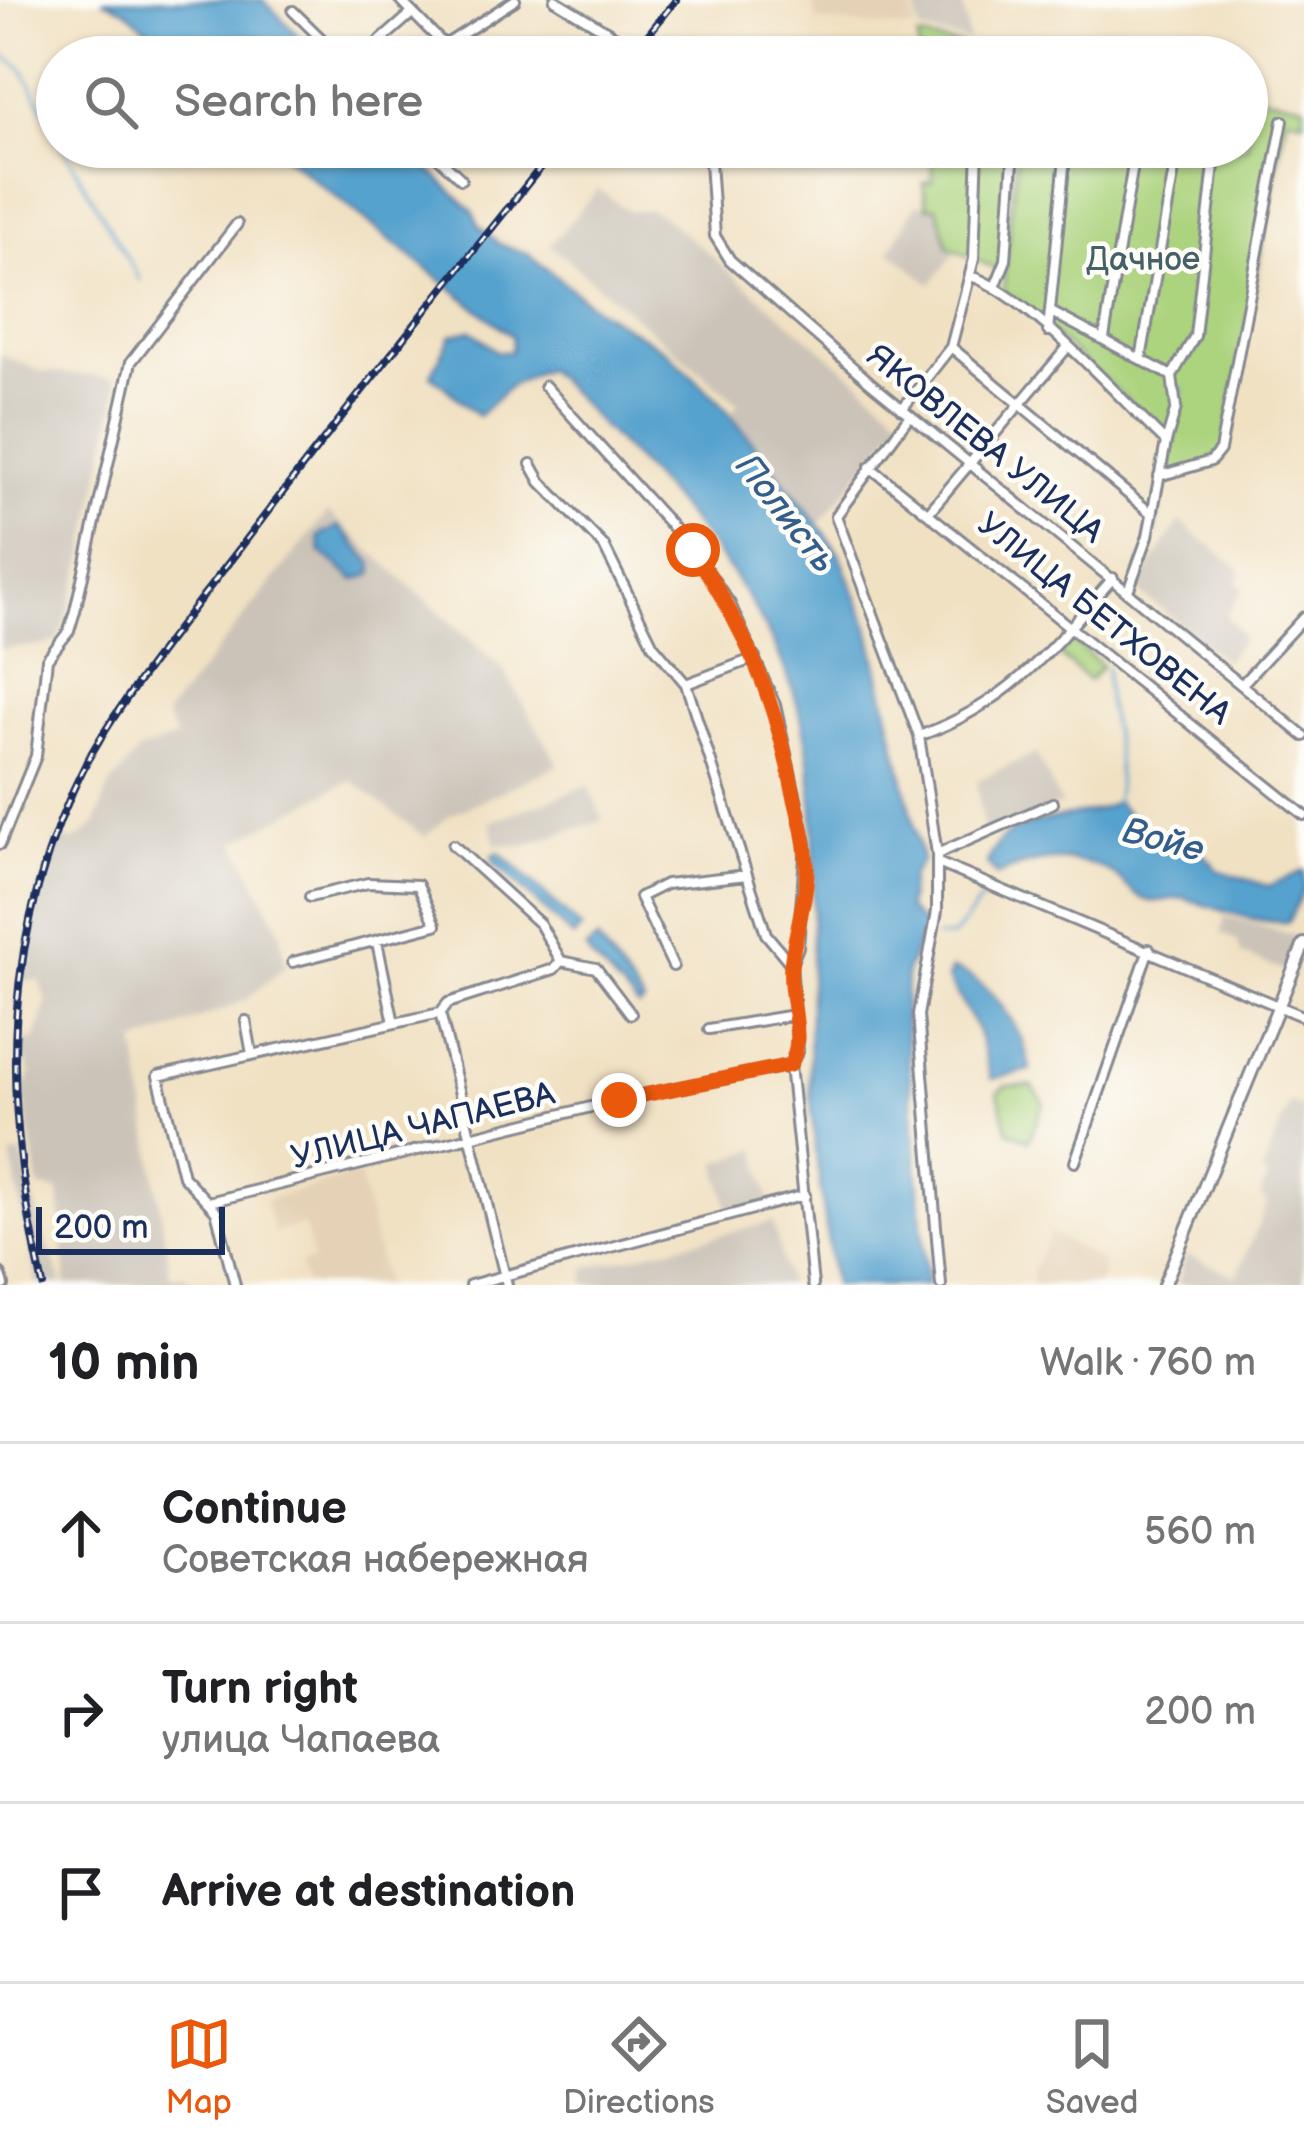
<!DOCTYPE html>
<html lang="en">
<head>
<meta charset="utf-8">
<style>
  body { margin:0; font-family:"Balsamiq Sans",sans-serif; background:#f2f2f2; color:#202124 }
  .scale { position:absolute; left:36px; bottom:30px; width:189px; box-sizing:border-box; padding-left:12px; border:6px solid #1b2f5e; border-top:0; font-size:33px; line-height:42px; white-space:nowrap; color:#1b2f5e; -webkit-text-stroke:9px #fdfcf7; paint-order:stroke }
  .stop { position:absolute; width:36px; height:36px; margin:-27px; border:9px solid #ea580c; border-radius:50%; background:#fff }
  .stop.end { background:#ea580c; border-color:#fff; box-shadow:0 3px 12px #0008 }
  .list { margin:0; padding:0; list-style:none }
  h2 { display:flex; justify-content:space-between; align-items:center; height:156px; margin:0; padding:0 48px; font-size:51px }
  h2 small { font-size:39px; font-weight:400; color:#757577 }
  .list li { display:grid; grid-template-columns:78px 1fr auto; gap:36px; align-items:center; box-sizing:border-box; height:180px; padding:0 48px; border-top:3px solid #e0e0e0 }
  .list b { display:block; font-size:45px; white-space:nowrap }
  .list p { margin:0; font-size:39px; white-space:nowrap; color:#757577 }
  .list em { font-size:39px; font-style:normal; color:#757577 }
  .icon { flex:none; width:66px; height:66px; fill:none; stroke:currentColor; stroke-width:2; stroke-linecap:round; stroke-linejoin:round }
  .map { position:relative; flex:none; width:1304px; height:1285px; overflow:hidden }
  .search { position:absolute; background:#fff; box-shadow:0 3px 9px #0004; left:36px; right:36px; top:36px; height:132px; display:flex; align-items:center; gap:30px; box-sizing:border-box; padding:0 42px; border-radius:66px; color:#757577; font-size:45px }
  .sheet { height:696px; background:#fff }
  nav { display:flex; justify-content:space-around; align-items:center; box-sizing:border-box; height:168px; border-top:3px solid #e0e0e0; background:#fff; font-size:33px; color:#757577 }
  nav a { display:grid; justify-items:center; gap:6px }
  nav .on { color:#ea580c }
  .map>svg:first-child { display:block }
  .built { fill:#e4d1b6 }
  .industrial { fill:#cbc3b8 }
  .green { fill:#acd37e; stroke:#64816e; stroke-width:3 }
  .water { fill:#56a2ce; stroke:#386896; stroke-width:3 }
  .lines { fill:none; stroke-linecap:round; stroke-linejoin:round }
  .stream { stroke:#56a2ce; stroke-width:3 }
  .minor-casing { stroke:#868890; stroke-width:14 }
  .major-casing { stroke:#868890; stroke-width:16 }
  .minor { stroke:#fff; stroke-width:8 }
  .major { stroke:#fff; stroke-width:10 }
  .rail-casing { stroke:#1b2f5e; stroke-width:8 }
  .rail { stroke:#fdfcf7; stroke-width:3; stroke-dasharray:9; stroke-linecap:butt }
  .route { stroke:#ea580c; stroke-width:15 }
  .labels { text-anchor:middle; dominant-baseline:central; stroke-width:9; stroke-linejoin:round; paint-order:stroke }
  .park-label { font-size:33px; fill:#466068; stroke:#fdfcf7 }
  .street-label { font-size:33px; fill:#1b2f5e; stroke:#fdfcf7 }
  .water-label { font-size:36px; font-style:italic; fill:#335d8b; stroke:#fdfcf7 }
</style>
</head>
<body>
<div class="map">
<svg width="1304" height="1285" viewBox="0 0 1304 1285">
  <rect width="100%" height="100%" fill="#fdfcf7"/>
  <filter id="ink" filterUnits="userSpaceOnUse"><feTurbulence type="fractalNoise" baseFrequency=".00833" numOctaves="2"/><feDisplacementMap in="SourceGraphic" scale="24" xChannelSelector="R" yChannelSelector="G"/><feConvolveMatrix kernelMatrix="1 2 1 2 8 2 1 2 1" color-interpolation-filters="sRGB"/></filter>
  <filter id="wash" filterUnits="userSpaceOnUse"><feTurbulence type="fractalNoise" baseFrequency=".004" numOctaves="4" result="noise"/><feDisplacementMap in="SourceGraphic" scale="48" xChannelSelector="R" yChannelSelector="G"/><feGaussianBlur stdDeviation="2.7" result="paint"/><feColorMatrix in="noise" values="0 0 0 0 0 0 0 0 0 0 0 0 0 0 0 0 0 1.4 0 .05"/><feComposite in="paint" operator="in"/></filter>
  <g filter="url(#wash)">
    <rect width="100%" height="100%" fill="#f1e1c3"/>
    <path class="built" d="M812 0H911L916 29 816 21Z
      M359 1174 385 1285H306L300 1265 313 1260 304 1225 274 1232 264 1201Z
      M1051 1233 1105 1263 1098 1285H1032L1033 1268Z"/>
    <path class="industrial" d="M914 0H962L969 41 920 31Z
      M598 189 630 212 650 209 665 217 903 418 820 523 731 414 738 403 550 245Z
      M916 204 937 207 948 247 956 251 931 284 890 251Z
      M0 354 40 371 114 378 117 391 85 555 63 628 57 641 46 645 0 649Z
      M328 512 503 669 559 765 448 816 425 837 351 780 235 842 280 930 286 966 244 1001 136 1044 170 1276 184 1275 195 1285H66L59 1192 39 1187 23 1093 31 1073 17 1041 35 1040 47 1001 40 980H20L34 904 57 838 75 841 95 826 109 787 139 751 176 738 165 716Z
      M1180 521 1241 570 1237 582 1244 588 1226 615 1244 638 1225 660 1136 589Z
      M1036 753 1061 804 985 839 976 781Z
      M589 785 603 820 523 846 496 844 490 822Z
      M1225 916 1296 936 1285 971 1241 954 1238 941 1221 933Z
      M1290 1102 1304 1110V1285H1178L1186 1255 1237 1276 1267 1204 1260 1196 1267 1177 1261 1174Z
      M757 1149 770 1204 729 1213 717 1163Z
      M21 1154 44 1236 63 1285H37L11 1156Z
      M773 1222 788 1285H585V1268Z"/>
    <path class="green" d="M918 38 1018 55 1019 57H919Z
      M1247 93 1304 104V120L1286 117 1224 453 1212 465 1166 478 1174 441 1003 290 1018 147H1247Z
      M931 147H1012L1001 271 948 247 937 207H927L923 183 933 181Z
      M1071 639 1102 666 1089 681 1058 654Z
      M1006 1086H1032L1044 1103 1029 1140 1008 1131 998 1093Z"/>
    <path class="water" d="M102 0H263L320 57H177L126 10Z
      M273 147H405L473 211 479 226 499 244 528 254 595 308 665 350 721 403 818 524 840 555 869 628 922 860 911 876 907 909 926 927 906 972 905 1016 927 1285H833C826 1216 812 1146 810 1077 806 971 821 865 809 760 795 632 697 519 608 433 586 412 571 388 545 369L510 386 478 416 431 375 451 335 471 330 497 352H511L512 336Z
      M339 526 372 563 373 574 355 580 321 552 319 536Z
      M1116 802C1130 814 1133 827 1152 834 1181 845 1198 841 1217 870L1268 886 1304 871V890L1288 922C1253 923 1220 909 1187 899 1176 895 1163 903 1151 901 1133 898 1127 883 1113 874 1074 852 1033 858 997 876L987 864C1004 809 1076 825 1116 802Z
      M499 852 581 928 573 937 495 863 492 856Z
      M597 940 644 1003 639 1007 591 957 586 949Z
      M952 969C992 980 1025 1032 1030 1070L991 1079 978 1031 948 979Z"/>
    <g class="lines">
      <path class="stream" d="M0 53 22 68 57 135
        M63 147 140 280
        M1135 587 1154 534 1182 388
        M1107 669C1102 715 1126 748 1115 804
        M937 937H953L990 889"/>
    </g>
  </g>
  <g filter="url(#ink)">
    <g class="lines">
      <defs>
        <path id="minor" d="M400 0 456 57
          M555 0 649 57
          M293 11 340 57
          M445 45 515 0
          M362 57 412 13
          M983 57 984 52
          M427 147 461 179
          M709 147 715 236 730 260 872 384 1304 736
          M971 276C1031 297 1117 396 1166 442L1148 536 1128 591
          M995 287 1006 260 1014 147
          M1053 313 1172 376 1176 408 1166 442
          M1048 331 1066 147
          M1104 338 1136 147
          M951 347 1152 514
          M1141 359 1178 147
          M1172 376 1195 336 1216 147
          M545 386 693 550 730 604 775 705 806 844 798 947 791 964 798 1051 790 1065 813 1285
          M902 409 951 347 974 259 978 147
          M910 415 836 516 919 736 937 854V911L918 1015 941 1285
          M531 464 541 482 604 546 653 645 686 684 766 934 791 964
          M870 467 1304 815
          M1159 476 1211 461 1220 450 1283 121
          M929 512 1067 348
          M1243 683 1304 617
          M686 684 755 658
          M919 736C1010 703 1051 650 1113 578
          M0 844 36 756 47 659 69 631 75 611 131 362 237 224
          M453 845 540 924 561 961
          M937 854 1053 803
          M938 863 1304 1017
          M377 942 394 1023
          M561 961 596 968 631 1014
          M293 962 436 925 418 885 368 883 310 897
          M673 966 640 897 666 884 747 875
          M440 1013 507 1285
          M246 1021 252 1054
          M709 1029 794 1015
          M1075 1162 1149 949
          M209 1202 619 1100 790 1065
          M0 1273 4 1285
          M235 1285 216 1211 183 1176 158 1076 440 1013 448 1003 554 969 561 961
          M470 1285 805 1195"/>
        <path id="major" d="M1164 1285 1304 944"/>
      </defs>
      <use href="#minor" class="minor-casing"/>
      <use href="#major" class="major-casing"/>
      <use href="#minor" class="minor"/>
      <use href="#major" class="major"/>
      <defs>
        <path id="rail" d="M630 57 676 0
          M43 1285C0 1098 0 931 88 759 135 678 197 605 253 531 352 401 455 274 557 147"/>
      </defs>
      <use href="#rail" class="rail-casing"/>
      <use href="#rail" class="rail"/>
    </g>
  </g>
  <g class="lines" filter="url(#ink)">
    <path class="route" d="M619 1100 790 1065C807 1036 787 999 791 966 794 934 807 901 807 867 806 838 798 813 792 786 775 698 743 625 693 550"/>
  </g>
  <g class="labels">
    <g class="park-label">
      <text x="1143" y="260">Дачное</text>
    </g>
    <g class="street-label">
      <text transform="translate(985 444) rotate(39)">ЯКОВЛЕВА УЛИЦА</text>
      <text transform="translate(1104 619) rotate(39)">УЛИЦА БЕТХОВЕНА</text>
      <text transform="translate(423 1126) rotate(-14)">УЛИЦА ЧАПАЕВА</text>
    </g>
    <g class="water-label">
      <text transform="translate(785 514) rotate(52)">Полисть</text>
      <text transform="translate(1163 841) rotate(15)">Войе</text>
    </g>
  </g>
</svg>
<div class="scale">200 m</div>
<div class="stop" style="left:693px;top:550px"></div>
<div class="stop end" style="left:619px;top:1100px"></div>
<div class="search"><svg class="icon" aria-label="search" viewBox="0 0 24 24"><circle cx="10" cy="10" r="6"/><path d="M15 15l6 6"/></svg>Search here</div>
</div>
<section class="sheet">
<h2>10 min<small>Walk · 760 m</small></h2>
<ul class="list">
<li><svg class="icon" aria-label="ahead" viewBox="0 0 24 24"><path d="M12 20V5M6 11l6-6 6 6"/></svg><div><b>Continue</b><p>Советская набережная</p></div><em>560 m</em></li>
<li><svg class="icon" aria-label="right" viewBox="0 0 24 24"><path d="M7 20v-9h11M14 6l5 5-5 5"/></svg><div><b>Turn right</b><p>улица Чапаева</p></div><em>200 m</em></li>
<li><svg class="icon" aria-label="arrive" viewBox="0 0 24 24"><path d="M6 21V4h12l-3 4 3 4H6"/></svg><div><b>Arrive at destination</b></div></li>
</ul>
</section>
<nav>
<a class="on"><svg class="icon" aria-label="map" viewBox="0 0 24 24"><path d="M3 6l6-2 6 2 6-2v14l-6 2-6-2-6 2zM9 4v14M15 6v14"/></svg>Map</a>
<a><svg class="icon" aria-label="directions" viewBox="0 0 24 24"><path d="M12 3l9 9-9 9-9-9zM9 14v-3h6M13 9l2 2-2 2"/></svg>Directions</a>
<a><svg class="icon" aria-label="saved" viewBox="0 0 24 24"><path d="M7 4h10v16l-5-4-5 4z"/></svg>Saved</a>
</nav>
</body>
</html>
